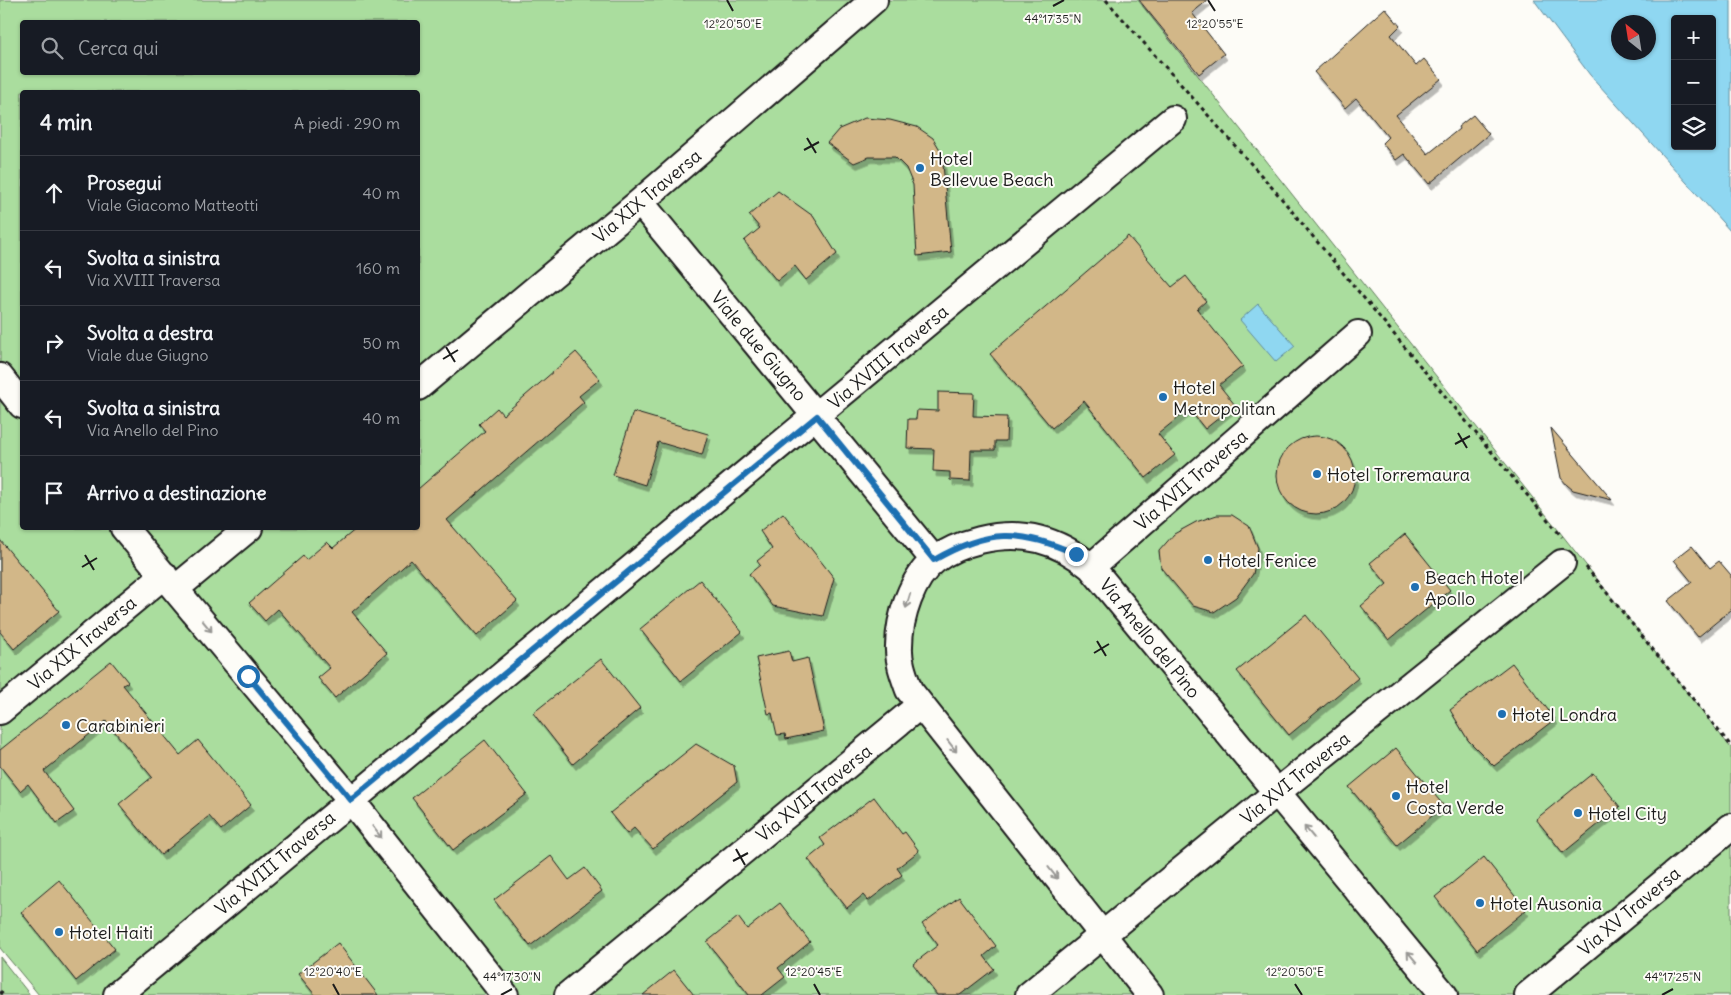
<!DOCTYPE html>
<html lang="it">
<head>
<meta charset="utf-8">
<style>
  body { margin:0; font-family:Delius,sans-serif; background:#20242c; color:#f1f3f6 }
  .controls { position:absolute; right:15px; top:15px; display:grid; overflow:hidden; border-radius:5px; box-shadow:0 1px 4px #0004 }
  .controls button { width:45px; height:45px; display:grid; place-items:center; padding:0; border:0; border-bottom:1px solid #363941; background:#171b24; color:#f1f3f6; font:25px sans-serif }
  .compass { position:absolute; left:1611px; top:15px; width:45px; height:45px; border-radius:50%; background:#171b24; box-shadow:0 1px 4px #0004; rotate:330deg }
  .stop { position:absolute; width:15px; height:15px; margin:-11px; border:4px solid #1f6fb2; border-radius:50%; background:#fff }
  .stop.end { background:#1f6fb2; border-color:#fff; box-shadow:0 1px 5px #0008 }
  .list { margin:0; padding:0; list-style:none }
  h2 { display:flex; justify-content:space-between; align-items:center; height:65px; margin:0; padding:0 20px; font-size:21px }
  h2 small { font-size:16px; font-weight:400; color:#9ea1a6 }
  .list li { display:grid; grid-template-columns:32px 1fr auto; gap:15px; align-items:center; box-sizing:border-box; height:75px; padding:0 20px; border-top:1px solid #363941 }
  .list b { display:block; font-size:19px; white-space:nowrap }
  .list p { margin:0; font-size:16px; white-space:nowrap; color:#9ea1a6 }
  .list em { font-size:16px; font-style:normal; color:#9ea1a6 }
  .icon { flex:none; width:28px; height:28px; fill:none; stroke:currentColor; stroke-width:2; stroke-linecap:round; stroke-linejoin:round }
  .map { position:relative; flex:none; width:1731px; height:995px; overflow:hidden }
  .search { position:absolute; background:#171b24; box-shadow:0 1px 4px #0004; left:20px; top:20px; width:400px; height:55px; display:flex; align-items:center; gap:12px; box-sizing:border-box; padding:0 18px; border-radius:5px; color:#9ea1a6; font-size:19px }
  .panel { position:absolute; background:#171b24; box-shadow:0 1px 4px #0004; left:20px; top:90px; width:400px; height:440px; border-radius:5px }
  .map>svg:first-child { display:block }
  .green { fill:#aadd9e; stroke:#637c5d; fill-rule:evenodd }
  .water { fill:#8fd7f1; stroke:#618c9c; fill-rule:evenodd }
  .building { fill:#d2b788; stroke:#1c1c1c; filter:url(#shadow) }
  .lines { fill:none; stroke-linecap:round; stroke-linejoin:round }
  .minor-casing { stroke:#1c1c1c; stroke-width:30 }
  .path { stroke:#1c1c1c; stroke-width:3; stroke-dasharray:4 4; stroke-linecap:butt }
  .minor { stroke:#fdfcf7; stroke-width:26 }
  .oneway { stroke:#989794 }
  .route { stroke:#1f6fb2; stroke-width:6 }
  .ticks { fill:none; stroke:#1c1c1c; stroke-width:2 }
  .poi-dot { fill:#1f6fb2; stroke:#fdfcf7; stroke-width:2 }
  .labels { text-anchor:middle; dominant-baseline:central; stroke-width:4; stroke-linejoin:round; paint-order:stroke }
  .poi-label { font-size:18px; fill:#1c1c1c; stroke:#fdfcf7; text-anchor:start }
  .street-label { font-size:18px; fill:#1c1c1c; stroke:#fdfcf7 }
  .ticks-label { font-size:12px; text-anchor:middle; fill:#1c1c1c; stroke:#fdfcf7; stroke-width:4; stroke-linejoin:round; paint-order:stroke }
</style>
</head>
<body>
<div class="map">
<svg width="1731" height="995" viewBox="0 0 1731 995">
  <defs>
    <filter id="shadow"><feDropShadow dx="3" dy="5.5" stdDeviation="0" flood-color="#0004"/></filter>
  </defs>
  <rect width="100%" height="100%" fill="#fdfcf7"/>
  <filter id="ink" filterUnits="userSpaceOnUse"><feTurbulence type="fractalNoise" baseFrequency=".02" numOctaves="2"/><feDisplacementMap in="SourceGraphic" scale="10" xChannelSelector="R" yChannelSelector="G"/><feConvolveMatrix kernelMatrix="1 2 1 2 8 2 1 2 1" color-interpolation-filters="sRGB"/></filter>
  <g filter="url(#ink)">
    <path class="green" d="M0 0H1138L1731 748V995H39L0 948ZM22 22H418V72H22ZM22 92H418V528H22Z
      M0 957 30 995H0Z"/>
    <path class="water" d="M1534 0H1731V232L1590 75ZM1675 19H1712V146H1675ZM1618 22H1648V52H1618Z
      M1258 304 1295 346 1276 362 1240 320Z"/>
    <path class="building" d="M1139 0H1208L1192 13 1224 54 1199 74Z
      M1385 8 1400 26 1391 35 1416 66 1424 59 1441 79 1396 115 1428 154 1459 129 1458 127 1473 115 1489 134 1429 184 1404 154 1396 160 1382 143 1388 137 1356 98 1345 108 1314 72Z
      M865 118 890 120 917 127 933 138 942 153 951 252 917 256 913 185 906 168 895 157H869L854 163 827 143 839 129Z
      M778 191 813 216 837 254 806 280 795 266 777 281 744 241 760 228 749 215Z
      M1128 236 1172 287 1186 276 1206 301 1197 309 1243 366 1219 385 1235 405 1205 429 1189 409 1158 434 1175 455 1146 478 1084 401 1052 428 990 354Z
      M576 352 600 379 579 396 584 402 447 520 517 601 477 636 411 560 352 612 387 653 335 698 318 678 330 668 278 609 265 621 249 603 303 556 306 560 327 542 333 548 357 528H418V489L485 431 479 424 497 408 503 415Z
      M938 392 974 393 973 416 1007 417 1006 441H995V450H971L970 481 950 480V472L933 471 934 449 907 448 908 419H916L917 410 938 411Z
      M633 412 708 434 702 455 658 442 645 485 613 475Z
      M1551 428 1612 500 1573 490 1567 485 1561 478Z
      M1277 475a39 39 0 1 1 78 0a39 39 0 1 1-78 0Z
      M783 513 834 578 823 616 773 606 749 574 760 565 757 561 772 549 760 531Z
      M1217 515H1232L1249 526 1258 548 1253 574 1236 597 1214 612 1193 606 1161 568 1159 551 1174 534 1196 522Z
      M1405 534 1450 590 1389 640 1361 606 1387 584 1370 563Z
      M0 540 59 611 14 649 0 632Z
      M1692 546 1710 568 1719 561 1731 575V610L1698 637 1668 601 1692 582 1674 560Z
      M700 580 742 632 681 681 640 629Z
      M1306 615 1358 678 1289 735 1237 671Z
      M789 651 792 662 808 658 824 731 786 739 785 734 777 735 772 713 768 714 756 658Z
      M601 659 640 708 573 764 533 713Z
      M111 661 128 682 123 685 180 755 198 740 251 805 221 830 209 816 161 855 119 804 152 777 106 721 44 771 74 811 57 823 28 784 20 791 0 766V750Z
      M1512 663 1555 719 1494 766 1468 740 1450 710Z
      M485 740 527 794 453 850 412 798Z
      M696 744 734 766 737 782 653 849 634 828 627 834 610 813Z
      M1396 748 1444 806 1397 845 1349 787Z
      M1593 773 1620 807 1563 853 1536 819Z
      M874 797 902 834 905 832 919 851 897 868 902 875 868 901 863 895 847 908 808 859 825 845 820 838Z
      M551 856 569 880 585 868 602 891 530 946 494 900Z
      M1484 857 1526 910 1477 950 1435 897Z
      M59 880 115 949 76 981 21 912Z
      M959 897 996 946 984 956 994 969 960 995H937L913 964 938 945 922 924Z
      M780 903 810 942 778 968 785 977 762 995H749L707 942 738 917 747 929Z
      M338 943 378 995H315L298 974Z
      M674 970 694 995H643Z"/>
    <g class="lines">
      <defs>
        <path id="minor" d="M640 202 934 560
          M0 377 22 405
          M418 387 640 202 874 0
          M124 528 351 800 505 995
          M1091 567 1358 334
          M175 589 249 528
          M0 711 164 575
          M117 995 1173 119
          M568 995 920 705
          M1029 995 1276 793 1562 563
          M1150 995 909 690C904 676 898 661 899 646 899 618 912 577 935 560 948 550 964 544 980 540 1023 530 1057 539 1091 567L1444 995
          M1528 995 1731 827"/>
      </defs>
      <use href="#minor" class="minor-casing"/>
      <path class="path" d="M1106 0 1276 192 1562 537
        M1586 567 1731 746
        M0 991 3 995"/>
      <use href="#minor" class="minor"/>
    </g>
    <defs><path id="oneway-shaft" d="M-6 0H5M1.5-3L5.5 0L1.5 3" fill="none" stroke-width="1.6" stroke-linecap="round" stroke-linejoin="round" transform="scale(1.25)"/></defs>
    <g class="oneway">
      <use href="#oneway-shaft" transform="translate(908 601) rotate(107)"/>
      <use href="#oneway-shaft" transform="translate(207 626) rotate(50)"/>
      <use href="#oneway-shaft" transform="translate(952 746) rotate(52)"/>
      <use href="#oneway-shaft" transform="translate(377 832) rotate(52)"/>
      <use href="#oneway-shaft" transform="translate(1309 832) rotate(-130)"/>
      <use href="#oneway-shaft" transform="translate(1053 873) rotate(52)"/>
      <use href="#oneway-shaft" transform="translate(1412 957) rotate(-130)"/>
    </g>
  </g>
  <g class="lines" filter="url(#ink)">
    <path class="route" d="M248 676 351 800 817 416 934 560C988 529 1020 529 1076 554"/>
  </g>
  <path class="ticks" d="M727 0 733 11M1208 0 1215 11M1053 6 1064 0M807 138 816 153M804 150 819 142M446 347 455 362M443 359 458 350M1458 433 1467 448M1455 444 1470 436M85 555 94 570M82 567 97 558M1097 641 1106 656M1094 653 1109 644M736 849 745 865M733 861 748 853M333 984 339 995M814 984 820 995M1295 984 1302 995M501 995 512 989M1662 995 1673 989"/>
  <g class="poi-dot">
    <circle cx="920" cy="168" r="5"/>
    <circle cx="1163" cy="397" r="5"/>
    <circle cx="1317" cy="474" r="5"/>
    <circle cx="1208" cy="560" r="5"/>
    <circle cx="1415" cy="587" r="5"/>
    <circle cx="1502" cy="714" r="5"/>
    <circle cx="66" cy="725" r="5"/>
    <circle cx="1396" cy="796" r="5"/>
    <circle cx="1578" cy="813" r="5"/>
    <circle cx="1480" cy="903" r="5"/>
    <circle cx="59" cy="932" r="5"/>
  </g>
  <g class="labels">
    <g class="poi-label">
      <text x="930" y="158">Hotel<tspan x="930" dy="21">Bellevue Beach</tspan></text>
      <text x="1173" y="387">Hotel<tspan x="1173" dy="21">Metropolitan</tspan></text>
      <text x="1327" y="474">Hotel Torremaura</text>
      <text x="1218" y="560">Hotel Fenice</text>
      <text x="1425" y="577">Beach Hotel<tspan x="1425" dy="21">Apollo</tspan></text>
      <text x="1512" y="714">Hotel Londra</text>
      <text x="76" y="725">Carabinieri</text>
      <text x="1406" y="786">Hotel<tspan x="1406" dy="21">Costa Verde</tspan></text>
      <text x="1588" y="813">Hotel City</text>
      <text x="1490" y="903">Hotel Ausonia</text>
      <text x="69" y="932">Hotel Haiti</text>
    </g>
    <g class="street-label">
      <text transform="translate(647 196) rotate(-40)">Via XIX Traversa</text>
      <text transform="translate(759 346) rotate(50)">Viale due Giugno</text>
      <text transform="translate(888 357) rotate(-40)">Via XVIII Traversa</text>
      <text transform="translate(1191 480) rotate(-41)">Via XVII Traversa</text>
      <text transform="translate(1150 638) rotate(51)">Via Anello del Pino</text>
      <text transform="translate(82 643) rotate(-40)">Via XIX Traversa</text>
      <text transform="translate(1295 778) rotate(-39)">Via XVI Traversa</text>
      <text transform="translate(814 793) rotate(-39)">Via XVII Traversa</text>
      <text transform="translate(275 863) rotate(-40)">Via XVIII Traversa</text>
      <text transform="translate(1629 911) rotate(-40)">Via XV Traversa</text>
    </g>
  </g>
  <g class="ticks-label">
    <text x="1053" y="23">44°17'35"N</text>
    <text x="733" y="28">12°20'50"E</text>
    <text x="1215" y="28">12°20'55"E</text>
    <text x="333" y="976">12°20'40"E</text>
    <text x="814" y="976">12°20'45"E</text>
    <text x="1295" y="976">12°20'50"E</text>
    <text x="512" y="981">44°17'30"N</text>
    <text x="1673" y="981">44°17'25"N</text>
  </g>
</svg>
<div class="controls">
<button>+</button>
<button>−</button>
<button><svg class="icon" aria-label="layers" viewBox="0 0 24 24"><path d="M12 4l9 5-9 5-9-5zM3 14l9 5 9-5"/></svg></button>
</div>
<svg class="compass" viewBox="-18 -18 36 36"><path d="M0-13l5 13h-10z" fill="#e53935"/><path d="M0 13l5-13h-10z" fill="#9ea1a6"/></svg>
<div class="stop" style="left:248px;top:676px"></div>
<div class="stop end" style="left:1076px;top:554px"></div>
<div class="search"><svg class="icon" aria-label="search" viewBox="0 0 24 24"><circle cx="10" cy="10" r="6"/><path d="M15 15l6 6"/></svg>Cerca qui</div>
<section class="panel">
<h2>4 min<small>A piedi · 290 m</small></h2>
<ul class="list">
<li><svg class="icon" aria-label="ahead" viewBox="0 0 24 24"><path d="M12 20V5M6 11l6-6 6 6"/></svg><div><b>Prosegui</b><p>Viale Giacomo Matteotti</p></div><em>40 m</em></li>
<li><svg class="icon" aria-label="left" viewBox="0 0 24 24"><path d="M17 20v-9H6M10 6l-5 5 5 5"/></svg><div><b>Svolta a sinistra</b><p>Via XVIII Traversa</p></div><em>160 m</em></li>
<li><svg class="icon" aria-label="right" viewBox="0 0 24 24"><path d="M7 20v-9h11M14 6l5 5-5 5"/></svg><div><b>Svolta a destra</b><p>Viale due Giugno</p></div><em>50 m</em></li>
<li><svg class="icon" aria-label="left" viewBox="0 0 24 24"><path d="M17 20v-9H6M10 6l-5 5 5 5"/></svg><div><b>Svolta a sinistra</b><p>Via Anello del Pino</p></div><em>40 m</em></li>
<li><svg class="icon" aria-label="arrive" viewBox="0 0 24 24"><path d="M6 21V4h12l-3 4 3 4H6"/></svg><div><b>Arrivo a destinazione</b></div></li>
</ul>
</section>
</div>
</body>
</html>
